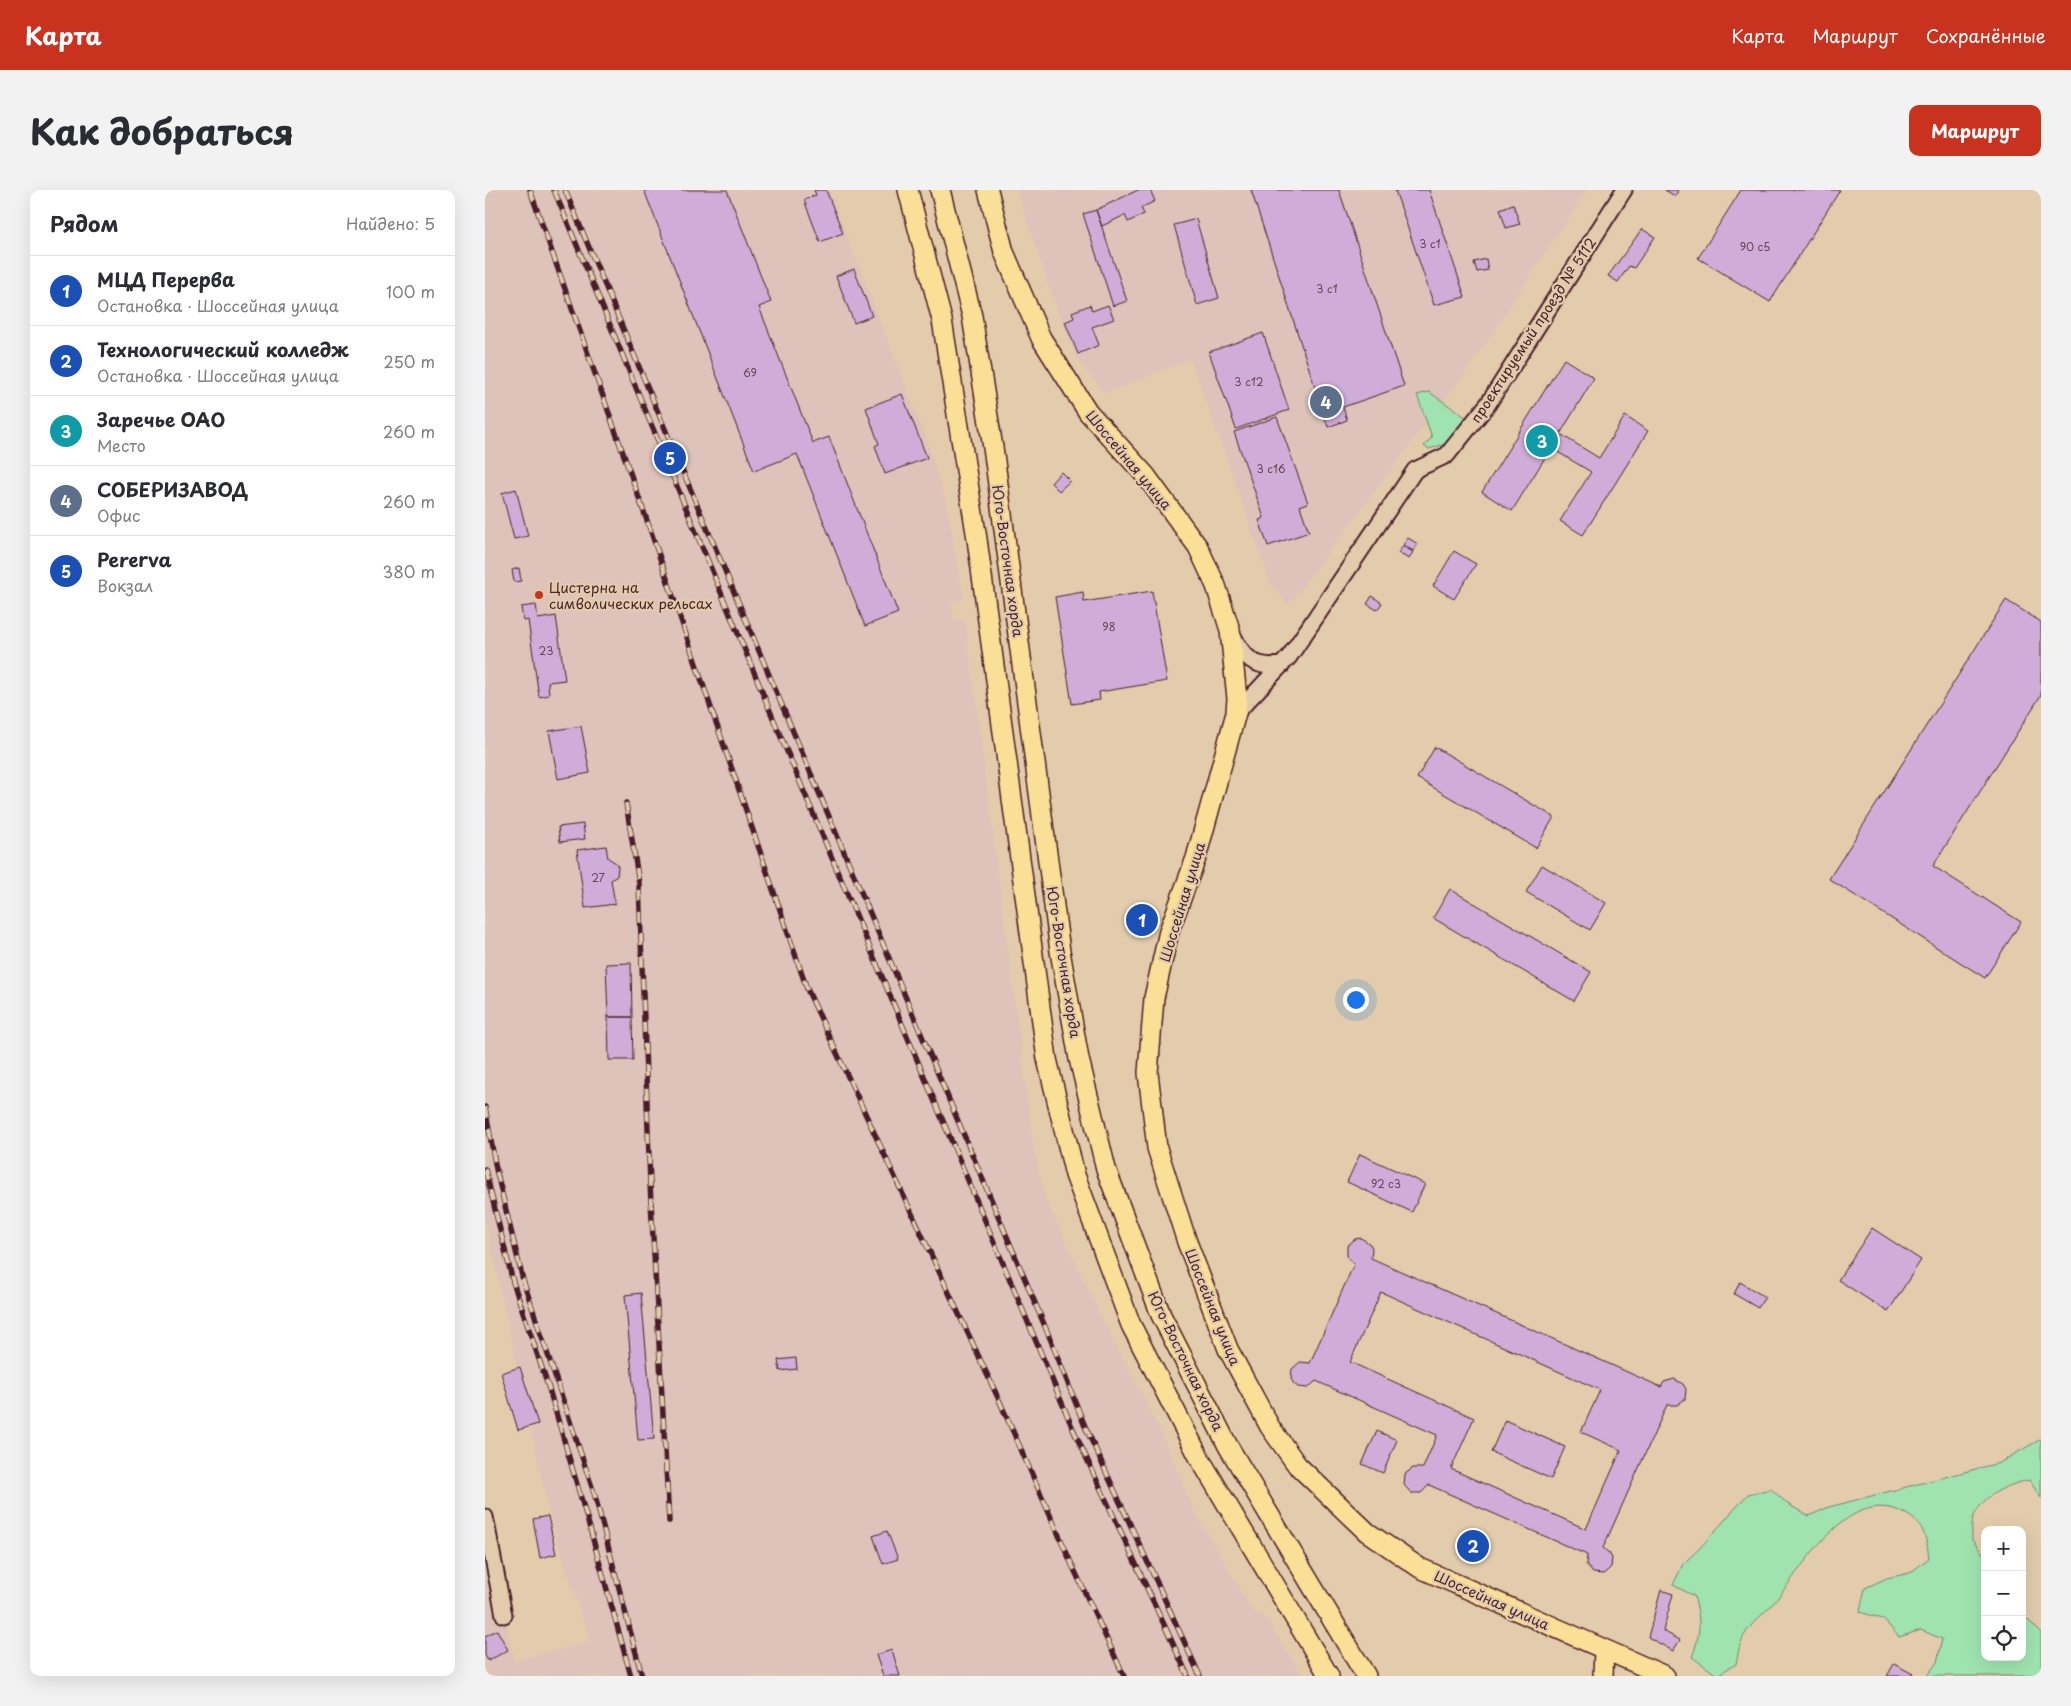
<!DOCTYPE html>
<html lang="ru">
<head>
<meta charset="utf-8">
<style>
  body { margin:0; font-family:"Playpen Sans",sans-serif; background:#f2f2f3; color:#2b2b33 }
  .controls { position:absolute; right:15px; bottom:15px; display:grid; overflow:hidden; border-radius:10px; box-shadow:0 5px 20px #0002 }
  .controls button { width:45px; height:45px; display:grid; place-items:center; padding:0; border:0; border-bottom:1px solid #e1e1e2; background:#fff; color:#2b2b33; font:25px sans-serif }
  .you { position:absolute; left:870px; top:809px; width:18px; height:18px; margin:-12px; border:4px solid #fff; border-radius:50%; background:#1a73e8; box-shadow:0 0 0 8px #1a73e833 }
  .badge { display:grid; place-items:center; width:32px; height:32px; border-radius:50%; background:#c8321e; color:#fff; font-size:16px; font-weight:700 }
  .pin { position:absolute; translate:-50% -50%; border:2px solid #fff; box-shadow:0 1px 5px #0006 }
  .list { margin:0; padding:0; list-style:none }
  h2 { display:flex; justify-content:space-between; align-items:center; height:65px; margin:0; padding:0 20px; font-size:21px }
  h2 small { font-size:16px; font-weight:400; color:#7c7c81 }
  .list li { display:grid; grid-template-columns:32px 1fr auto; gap:15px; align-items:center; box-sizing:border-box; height:70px; padding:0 20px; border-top:1px solid #e1e1e2 }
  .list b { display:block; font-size:19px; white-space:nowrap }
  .list p { margin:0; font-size:16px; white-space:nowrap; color:#7c7c81 }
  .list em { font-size:16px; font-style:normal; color:#7c7c81 }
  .icon { flex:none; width:28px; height:28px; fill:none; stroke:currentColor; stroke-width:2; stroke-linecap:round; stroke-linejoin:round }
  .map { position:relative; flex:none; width:1556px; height:1486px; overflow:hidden; border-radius:10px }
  header { display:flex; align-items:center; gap:30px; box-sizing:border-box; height:70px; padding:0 25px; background:#c8321e; color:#fff }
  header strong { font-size:24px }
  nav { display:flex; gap:28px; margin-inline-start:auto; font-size:18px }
  .intro { display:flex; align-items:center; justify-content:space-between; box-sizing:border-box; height:120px; padding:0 30px }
  h1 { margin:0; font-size:35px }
  .button { padding:12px 22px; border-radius:10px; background:#c8321e; color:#fff; font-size:18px; font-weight:700 }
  main { display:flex; gap:30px; padding:0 30px }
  aside { flex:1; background:#fff; border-radius:10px; box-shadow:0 5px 20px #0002 }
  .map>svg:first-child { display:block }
  .built { fill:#ddc3b9 }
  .green { fill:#9fe4b0; stroke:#74826e }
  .building { fill:#d0add8; stroke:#4a1f2b; fill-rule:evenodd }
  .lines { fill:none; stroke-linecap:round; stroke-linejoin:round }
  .minor-casing { stroke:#4a1f2b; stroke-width:19 }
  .major-casing { stroke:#4a1f2b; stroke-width:22 }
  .minor { stroke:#e3ccac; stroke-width:15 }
  .major { stroke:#fadf96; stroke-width:19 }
  .rail-casing { stroke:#4a1f2b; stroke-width:5.5 }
  .rail { stroke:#e3ccac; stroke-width:4; stroke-dasharray:11; stroke-linecap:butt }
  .poi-dot { fill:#c8321e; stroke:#e3ccac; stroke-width:2 }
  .labels { text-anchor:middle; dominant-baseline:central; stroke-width:4.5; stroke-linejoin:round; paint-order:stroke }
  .number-label { font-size:11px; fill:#6c4256 }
  .street-label { font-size:14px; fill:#4a1f2b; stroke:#e3ccac }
  .poi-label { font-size:14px; fill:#4a1f2b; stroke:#e3ccac; text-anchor:start }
</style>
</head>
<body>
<header>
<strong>Карта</strong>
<nav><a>Карта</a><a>Маршрут</a><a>Сохранённые</a></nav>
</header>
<div class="intro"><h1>Как добраться</h1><a class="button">Маршрут</a></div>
<main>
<aside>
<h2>Рядом<small>Найдено: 5</small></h2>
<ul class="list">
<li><span class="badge" style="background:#1a4fb4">1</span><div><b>МЦД Перерва</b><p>Остановка · Шоссейная улица</p></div><em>100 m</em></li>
<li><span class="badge" style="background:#1a4fb4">2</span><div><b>Технологический колледж</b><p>Остановка · Шоссейная улица</p></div><em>250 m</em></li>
<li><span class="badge" style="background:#0f9aa8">3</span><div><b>Заречье ОАО</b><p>Место</p></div><em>260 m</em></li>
<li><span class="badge" style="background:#5c6f8a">4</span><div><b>СОБЕРИЗАВОД</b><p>Офис</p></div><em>260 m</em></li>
<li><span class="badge" style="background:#1a4fb4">5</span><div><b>Pererva</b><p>Вокзал</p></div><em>380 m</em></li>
</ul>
</aside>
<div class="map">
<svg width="1556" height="1486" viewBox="0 0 1556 1486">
  <rect width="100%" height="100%" fill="#e3ccac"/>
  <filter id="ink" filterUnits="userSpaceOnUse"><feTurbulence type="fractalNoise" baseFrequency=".02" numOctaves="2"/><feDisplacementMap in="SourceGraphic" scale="10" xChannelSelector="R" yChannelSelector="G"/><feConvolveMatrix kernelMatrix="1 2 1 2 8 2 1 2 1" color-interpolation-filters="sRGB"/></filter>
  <g filter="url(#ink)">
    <path class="built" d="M0 0H344L442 251 461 313 479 410 467 411 469 431 480 430 549 961 560 1008 619 1132 675 1240 706 1315 768 1422 781 1428 817 1486H0V1327L29 1471 105 1452 67 1334 0 1030Z
      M532 0H1102L988 172 803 415 786 394 706 169 620 203 591 167 563 94Z"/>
    <path class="green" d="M944 202 982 228 960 254 944 259 939 256 947 247 932 205Z
      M1556 1249V1308L1544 1290C1522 1295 1499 1304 1489 1326 1486 1332 1487 1343 1487 1350L1500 1366V1467H1537V1424L1556 1443V1486H1442L1452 1472 1457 1449 1436 1440 1414 1447 1398 1429 1375 1422 1380 1398 1402 1388 1425 1383 1444 1368C1441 1346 1439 1332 1417 1322 1364 1298 1322 1370 1295 1405 1284 1421 1263 1433 1256 1452 1253 1459 1253 1467 1251 1474L1232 1485 1207 1467C1216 1443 1216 1430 1209 1406L1188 1395 1198 1374 1215 1358 1263 1304 1286 1299 1304 1315 1324 1326 1344 1317 1514 1273Z"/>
    <path class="building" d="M159 0H242L286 112 274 117 328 253 344 247 413 423 380 436 312 264 269 281Z
      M329 0H341L358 43 335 52 319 10 331 5Z
      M653 0H665L670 11 656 18 659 24 643 32 640 25 617 36 611 20Z
      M766 0H854L919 196 858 217 862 230 843 237Z
      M910 0H944L980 107 949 115Z
      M1180 0H1191L1193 1 1190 6Z
      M1256 0H1355L1285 112 1213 68Z
      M1028 14 1035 34 1021 38 1015 19Z
      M611 20 642 111 628 116 598 24Z
      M711 29 734 108 712 115 689 35Z
      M1157 39 1170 47 1149 78 1144 76 1133 92 1123 86Z
      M1001 69 1003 80 992 82 989 72Z
      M369 79 387 126 369 133 351 86Z
      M605 115 607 121 623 115 629 129 607 137 614 155 593 164 580 132 589 128 587 122Z
      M778 143 804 220 751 239 724 162Z
      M1079 169 1109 188 1075 244 1114 268 1140 226 1163 241 1098 345 1075 331 1106 282 1066 258 1027 321 997 302Z
      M417 204 442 268 400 284 390 256 394 254 381 218Z
      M792 227 823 313 815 316 824 342 783 356 774 330 779 328 749 242Z
      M576 282 585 291 574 301 566 293Z
      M31 299 43 346 29 349 17 303Z
      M923 348 933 354 928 361 918 355Z
      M918 356 928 362 924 369 913 363Z
      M969 361 991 374 969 409 948 396Z
      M34 378 36 391 29 392 27 380Z
      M667 401 682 491 614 502 615 510 587 514 570 407 598 402 599 412Z
      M887 406 897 413 892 420 882 414Z
      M1521 410 1556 432V505L1448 676 1536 732 1500 788 1344 689Z
      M51 415 53 429 71 426 80 490 63 492 64 505 54 507 43 430 38 431 36 417Z
      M96 536 105 583 73 589 64 541Z
      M950 557 1069 627 1051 658 932 588Z
      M98 634 100 649 75 652 73 637Z
      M121 656 123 668 131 673 133 677 132 686 126 690 130 714 100 718 92 660Z
      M1057 675 1121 713 1105 740 1041 702Z
      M965 699 1106 782 1089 811 948 728Z
      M146 773 147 827H123L121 774Z
      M123 827H147L148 870H124Z
      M875 964 940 994 927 1022 862 992Z
      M1387 1038 1436 1070 1403 1122 1353 1090Z
      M876 1048 885 1054 887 1058 886 1068 1176 1197 1179 1192 1189 1189 1198 1194 1201 1199 1200 1209 1192 1215H1182L1118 1358 1124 1363 1127 1368 1126 1377 1122 1381 1118 1384 1108 1383 1101 1375 1102 1365 944 1295 936 1303H926L919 1295 920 1284 928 1278H938L952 1245 831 1191 823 1198 813 1197 809 1194 806 1189 807 1179 815 1172 825 1173 869 1074 862 1066V1056L870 1049ZM896 1102 1115 1200 1096 1242 1136 1260 1101 1339 966 1279 989 1228 865 1172Z
      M1255 1092 1280 1107 1273 1118 1249 1104Z
      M156 1103 169 1249 153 1250 140 1105Z
      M311 1168 312 1179 295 1181 293 1170Z
      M35 1177 53 1234 33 1240 16 1183Z
      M1020 1230 1080 1257 1066 1289 1006 1262Z
      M892 1241 912 1250 898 1283 877 1274Z
      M63 1326 71 1364 55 1368 48 1329Z
      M402 1341 413 1369 398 1374 388 1346Z
      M1176 1400 1188 1404 1178 1441 1195 1450 1188 1461 1163 1447Z
      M12 1440 23 1460 3 1471 0 1465V1446Z
      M407 1460 415 1486H398L391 1465Z
      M1409 1474 1428 1484 1427 1486H1402Z"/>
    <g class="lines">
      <defs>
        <path id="minor" d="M747 444C759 468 769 479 797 475
          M751 523 804 467 930 280 962 265 1003 214 1139 0
          M0 1327 19 1425"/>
        <path id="major" d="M423 0 457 130 492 349 562 869 590 985 646 1135 715 1269 844 1486
          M455 0 487 126 509 264 575 761 594 869 621 979 676 1125 743 1256 881 1486
          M503 0 519 62 556 148 603 222 661 286 713 357 731 396 745 440 752 508 751 523 711 668 684 741 669 808 663 883 672 958 702 1052 743 1159 785 1237 812 1275 882 1342 935 1378 1180 1486
          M1118 1486 1119 1460"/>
      </defs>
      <use href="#minor" class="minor-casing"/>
      <use href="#major" class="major-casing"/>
      <use href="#minor" class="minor"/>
      <use href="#major" class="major"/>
      <defs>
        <path id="rail" d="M45 0 165 339 322 799 515 1212 588 1377 639 1486
          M69 0 298 552 588 1239 703 1486
          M80 0 191 265 567 1153 599 1234 715 1486
          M141 613 154 693 165 994 184 1331
          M0 917 11 979 38 1090 110 1306 157 1486
          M0 979 28 1092 64 1199 106 1342 146 1486"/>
      </defs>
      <use href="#rail" class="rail-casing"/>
      <use href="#rail" class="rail"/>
    </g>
  </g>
  <circle class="poi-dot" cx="54" cy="405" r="5"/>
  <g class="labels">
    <g class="number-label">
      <text x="945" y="53">3 с1</text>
      <text x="1270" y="56">90 с5</text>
      <text x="842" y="98">3 с1</text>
      <text x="265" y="182">69</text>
      <text x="764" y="191">3 с12</text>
      <text x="786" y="278">3 с16</text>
      <text x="624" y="436">98</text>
      <text x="61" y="460">23</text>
      <text x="113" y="687">27</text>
      <text x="901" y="993">92 с3</text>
    </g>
    <g class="street-label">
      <text transform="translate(1048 140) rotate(-57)">проектируемый проезд № 5112</text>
      <text transform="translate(644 270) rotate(50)">Шоссейная улица</text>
      <text transform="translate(523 371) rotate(82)">Юго-Восточная хорда</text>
      <text transform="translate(697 712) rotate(-73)">Шоссейная улица</text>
      <text transform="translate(579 772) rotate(81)">Юго-Восточная хорда</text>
      <text transform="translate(728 1117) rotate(68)">Шоссейная улица</text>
      <text transform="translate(701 1171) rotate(64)">Юго-Восточная хорда</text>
      <text transform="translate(1007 1410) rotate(24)">Шоссейная улица</text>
    </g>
    <g class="poi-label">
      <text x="64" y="397">Цистерна на<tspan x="64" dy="16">символических рельсах</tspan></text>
    </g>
  </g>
</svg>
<div class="controls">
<button>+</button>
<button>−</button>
<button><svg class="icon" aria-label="locate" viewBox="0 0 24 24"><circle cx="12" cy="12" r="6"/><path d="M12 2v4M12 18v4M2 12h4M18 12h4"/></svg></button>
</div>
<div class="you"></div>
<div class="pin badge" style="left:657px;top:730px;background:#1a4fb4">1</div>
<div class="pin badge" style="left:988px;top:1356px;background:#1a4fb4">2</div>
<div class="pin badge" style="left:1057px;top:251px;background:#0f9aa8">3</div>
<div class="pin badge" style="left:841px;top:212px;background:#5c6f8a">4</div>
<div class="pin badge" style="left:185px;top:268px;background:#1a4fb4">5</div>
</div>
</main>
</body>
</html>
